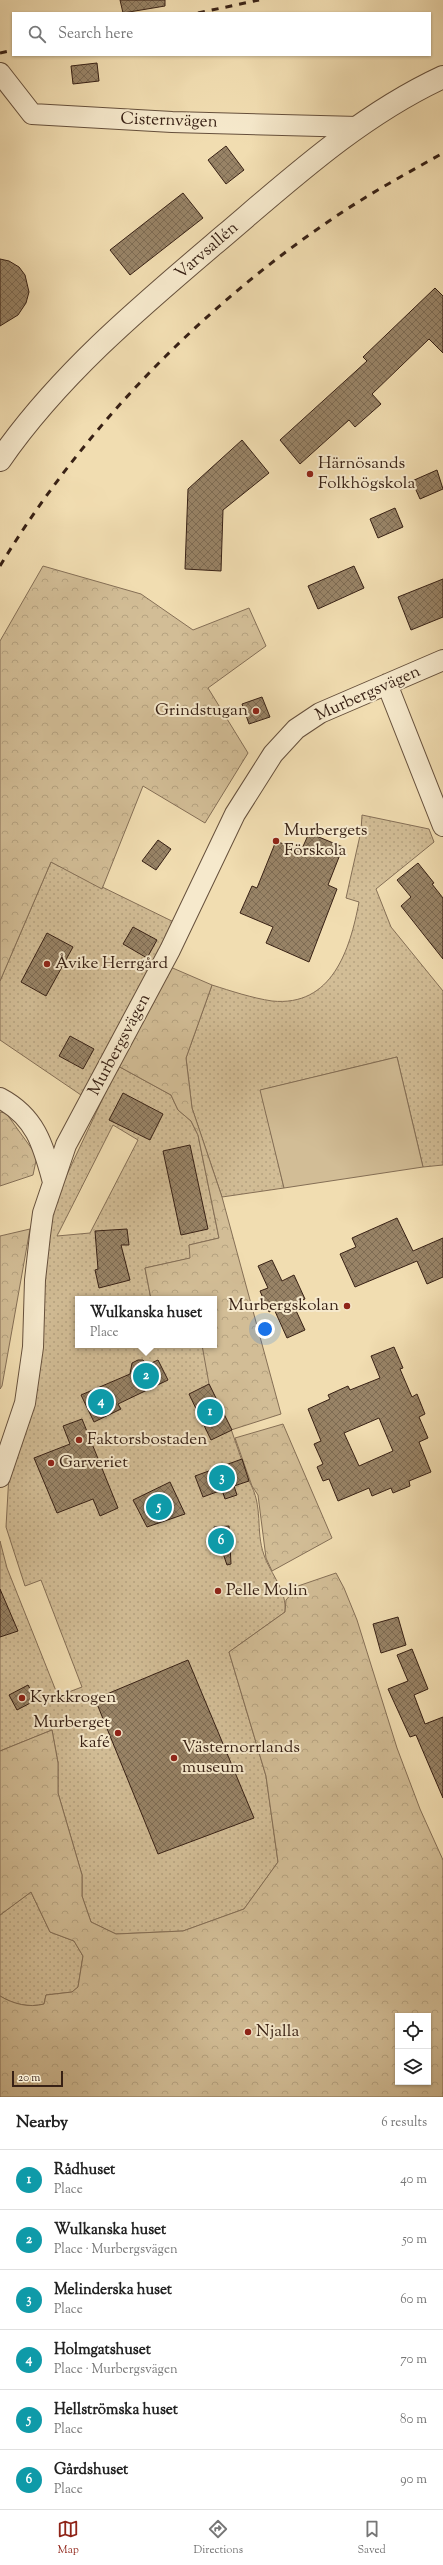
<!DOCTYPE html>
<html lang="en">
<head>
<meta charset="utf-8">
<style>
  body { margin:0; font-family:"Sorts Mill Goudy",serif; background:#f6f6f6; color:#222 }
  .controls { position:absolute; right:12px; bottom:12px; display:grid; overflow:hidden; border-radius:0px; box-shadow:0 1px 3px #0004 }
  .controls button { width:36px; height:36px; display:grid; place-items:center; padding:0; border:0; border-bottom:1px solid #e0e0e0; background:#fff; color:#222; font:20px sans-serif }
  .scale { position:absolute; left:12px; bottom:10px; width:51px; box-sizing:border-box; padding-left:4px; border:2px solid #382115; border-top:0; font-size:11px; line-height:14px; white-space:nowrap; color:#382115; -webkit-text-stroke:3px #f6e9cc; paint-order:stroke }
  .you { position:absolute; left:265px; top:1329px; width:14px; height:14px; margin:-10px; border:3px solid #fff; border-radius:50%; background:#1a73e8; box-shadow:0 0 0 6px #1a73e833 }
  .badge { display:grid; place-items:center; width:26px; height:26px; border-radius:50%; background:#8f2418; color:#fff; font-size:13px; font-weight:700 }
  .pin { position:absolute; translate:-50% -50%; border:2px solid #fff; box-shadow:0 1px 4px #0006 }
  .popup { position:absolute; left:75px; top:1296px; width:142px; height:52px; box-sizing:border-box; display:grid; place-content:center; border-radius:0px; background:#fff; filter:drop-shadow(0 1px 3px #0005); font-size:13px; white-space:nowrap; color:#767676 }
  .popup b { font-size:15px; color:#222 }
  .popup::after { content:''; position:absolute; left:50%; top:100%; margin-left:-8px; border:8px solid transparent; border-top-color:#fff }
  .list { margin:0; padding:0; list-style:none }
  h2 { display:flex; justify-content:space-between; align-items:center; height:52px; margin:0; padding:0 16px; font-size:17px }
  h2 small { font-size:13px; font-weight:400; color:#767676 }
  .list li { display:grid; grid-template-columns:26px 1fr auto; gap:12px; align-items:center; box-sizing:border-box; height:60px; padding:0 16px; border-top:1px solid #e0e0e0 }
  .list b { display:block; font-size:15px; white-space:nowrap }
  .list p { margin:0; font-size:13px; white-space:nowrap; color:#767676 }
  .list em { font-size:13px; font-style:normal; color:#767676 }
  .icon { flex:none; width:22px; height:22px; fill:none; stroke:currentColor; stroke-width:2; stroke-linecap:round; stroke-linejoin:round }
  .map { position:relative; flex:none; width:443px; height:2097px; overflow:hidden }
  .search { position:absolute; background:#fff; box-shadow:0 1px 3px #0004; left:12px; right:12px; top:12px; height:44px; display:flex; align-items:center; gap:10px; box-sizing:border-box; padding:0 14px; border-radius:0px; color:#767676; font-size:15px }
  .sheet { height:412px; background:#fff }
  nav { display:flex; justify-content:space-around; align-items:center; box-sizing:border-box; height:56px; border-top:1px solid #e0e0e0; background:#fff; font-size:11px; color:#767676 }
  nav a { display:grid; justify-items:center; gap:2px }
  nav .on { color:#8f2418 }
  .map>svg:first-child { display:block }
  .grass { fill:url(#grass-dots); stroke:#856f56; fill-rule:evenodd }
  .forest { fill:url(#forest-crowns); stroke:#856f56; fill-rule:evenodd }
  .pitch { fill:#d2bd96; stroke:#856f56 }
  .building { fill:url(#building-cross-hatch); stroke:#382115; fill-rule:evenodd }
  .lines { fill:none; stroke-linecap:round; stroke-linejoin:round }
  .minor-casing { stroke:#66503c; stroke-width:22 }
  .tertiary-casing { stroke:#66503c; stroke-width:24 }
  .minor { stroke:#f6e9cc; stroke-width:20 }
  .tertiary { stroke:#f6e9cc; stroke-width:22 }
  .rail { stroke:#382115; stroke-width:3; stroke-dasharray:7 7; stroke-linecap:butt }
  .poi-dot { fill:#8f2418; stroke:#f6e9cc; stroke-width:1.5 }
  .labels { text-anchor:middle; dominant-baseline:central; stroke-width:4; stroke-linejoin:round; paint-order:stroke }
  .street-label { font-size:17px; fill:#382115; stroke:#f6e9cc }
  .poi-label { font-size:17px; fill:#382115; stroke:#f6e9cc; text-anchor:start }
</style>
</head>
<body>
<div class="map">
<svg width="443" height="2097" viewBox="0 0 443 2097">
  <defs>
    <pattern id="grass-dots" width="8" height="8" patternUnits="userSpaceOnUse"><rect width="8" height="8" fill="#d2bd96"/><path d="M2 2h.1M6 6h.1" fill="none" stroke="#b5a280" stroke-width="1.8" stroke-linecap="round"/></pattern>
    <pattern id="forest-crowns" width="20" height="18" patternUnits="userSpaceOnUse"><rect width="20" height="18" fill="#d2bd96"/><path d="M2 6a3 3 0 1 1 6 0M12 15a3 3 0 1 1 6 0" fill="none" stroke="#b5a280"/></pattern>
    <pattern id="building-cross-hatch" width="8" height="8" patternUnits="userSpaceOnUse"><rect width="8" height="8" fill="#988366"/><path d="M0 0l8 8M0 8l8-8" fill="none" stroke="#7d6b53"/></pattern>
  </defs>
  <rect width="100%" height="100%" fill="#f1ddb1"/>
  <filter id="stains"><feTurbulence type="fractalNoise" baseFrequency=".005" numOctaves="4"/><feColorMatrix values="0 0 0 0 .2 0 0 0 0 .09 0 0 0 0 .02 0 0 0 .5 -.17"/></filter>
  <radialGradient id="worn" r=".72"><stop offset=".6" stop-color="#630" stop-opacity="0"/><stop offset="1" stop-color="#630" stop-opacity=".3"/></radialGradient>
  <path class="grass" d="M362 815 429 829 434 842 376 889 391 927 443 991V1165L423 1167 397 1057 261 1090 284 1188 222 1197 192 1108 186 1058 212 985C231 991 252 998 272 1001 332 1007 350 950 359 902L346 898 361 831Z
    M51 862 180 925 81 1095 0 1040V981Z
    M118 1066 171 1095 178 1110 191 1121 198 1135 219 1238 189 1245 191 1258 145 1268 151 1299H78V1345H202L249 1481C264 1507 255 1530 264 1555 271 1575 287 1590 285 1612L229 1652 266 1776 278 1862 244 1909 183 1931 116 1934 91 1922 82 1896V1875L58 1793V1763L52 1730 0 1751V1541L7 1568 58 1696 82 1687 41 1580 25 1586 6 1527 9 1474 44 1261 55 1200ZM113 1125 138 1140 90 1233 57 1236Z
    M31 1892 50 1932 74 1941 83 1956 78 1987 72 1992 46 1995 44 2004C29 2008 13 2004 0 1996V1915Z"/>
  <path class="forest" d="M43 566 141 594 193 630 249 608 266 646 208 688 248 753 205 823 143 786 102 889 51 862 0 981V641Z
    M168 966 212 985 186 1058 192 1108 222 1197 281 1414 231 1430 209 1384 202 1345H214V1299H151L145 1268 190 1258 189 1245 219 1238 198 1135 191 1121 178 1110 171 1095 118 1066Z
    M0 1112 6 1113 37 1156 33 1175 0 1186Z
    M30 1229 2 1386 0 1389V1236Z
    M283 1424 332 1538 272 1571 266 1558 258 1495 252 1486 235 1438Z
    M336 1573 344 1588 357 1620 397 1748 420 1809 443 1860V2097H0V1996C13 2004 29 2008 44 2004L46 1995 72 1992 78 1987 83 1956 74 1941 50 1932 31 1892 0 1915V1751L52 1730 58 1763V1793L82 1875V1896L91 1922 116 1934 183 1931 244 1909 278 1862 266 1776 229 1652 285 1612 286 1600 298 1586ZM398 2016H428V2082H398Z"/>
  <path class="pitch" d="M397 1057 423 1167 284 1188 260 1090Z"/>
  <path class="building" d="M120 0H165V6L123 13Z
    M97 63 99 81 73 84 71 66Z
    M226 146 244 170 226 184 208 160Z
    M183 193 203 218 130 275 110 250Z
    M0 259 9 261 19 267 25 275 29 292 26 303 18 315 0 326Z
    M435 288 443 296V353L429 339 372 394 381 404 355 427 349 420 300 464 280 440 367 361 363 357Z
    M242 440 269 473 223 510 221 571 185 569 188 489Z
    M437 470 443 489 420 499 412 481Z
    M395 508 403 527 378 538 370 519Z
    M354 566 364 588 318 609 308 586Z
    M443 579V617L411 630 398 597Z
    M262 697 270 717 249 724 242 704Z
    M309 833 343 847 328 885 337 889 309 962 266 943 273 927 240 913 252 886 257 888 276 841 301 851Z
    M158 840 171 849 156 870 142 861Z
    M418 863 434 883 432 884 443 898V959L401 906 411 897 397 880Z
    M133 927 157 940 147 958 123 944Z
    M47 933 73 947 46 996 21 982Z
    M70 1036 94 1049 83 1069 59 1056Z
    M123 1093 163 1114 150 1140 109 1120Z
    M190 1145 208 1229 181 1235 163 1151Z
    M397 1218 413 1251 443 1238V1277L427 1284 417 1261 355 1287 340 1254 356 1247 352 1238Z
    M127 1229 129 1245H121L130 1280 99 1288 95 1270 98 1269 95 1231Z
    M272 1260 282 1281 294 1275 305 1299 293 1304 305 1330 287 1338 274 1309 269 1312 260 1291 268 1288 258 1266Z
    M394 1347 403 1368 400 1369 412 1397 417 1394 425 1414 419 1417 428 1438 419 1442 431 1472 409 1481 410 1486 393 1493 391 1488 372 1496 369 1488 338 1501 329 1479 323 1481 317 1467 323 1464 314 1444 321 1441 308 1409 330 1399 328 1395 348 1386 350 1390 380 1378 371 1356ZM379 1418 393 1451 359 1466 344 1433Z
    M138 1360H143L147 1365 158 1360 168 1380 118 1404 121 1409 94 1422 81 1395 130 1374 132 1363Z
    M209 1384 232 1430 211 1440 189 1394Z
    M82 1419 118 1508 100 1516 93 1499 57 1513 34 1458 70 1444 63 1426Z
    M242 1459 249 1481 234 1486 237 1495 225 1499 222 1490 203 1497 195 1476Z
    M170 1482 185 1514 147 1527 133 1500Z
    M229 1526 231 1564 227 1565 214 1527Z
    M0 1589 18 1631 0 1637Z
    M398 1617 406 1645 381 1653 373 1624Z
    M412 1649 428 1689 414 1695 425 1724 443 1717V1798L416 1735 410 1737 388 1689 408 1681 397 1655Z
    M188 1660 254 1818 158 1854 95 1699Z
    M28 1685 36 1700 17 1710 9 1695Z"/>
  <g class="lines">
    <defs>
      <path id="minor" d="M0 73 32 114 172 122 358 127
        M387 684 443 826
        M0 1098C36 1117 43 1145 53 1182
        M0 1477 25 1403 33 1347 35 1280 40 1235 43 1213 66 1145 170 950 235 814 273 754 296 729 320 713 443 660"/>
      <path id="tertiary" d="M0 460C60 373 146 302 226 234 294 176 361 115 443 77"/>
    </defs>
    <use href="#minor" class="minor-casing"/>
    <use href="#tertiary" class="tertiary-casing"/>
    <use href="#minor" class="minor"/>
    <use href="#tertiary" class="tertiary"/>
    <path class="rail" d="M198 13 259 0
      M0 53 13 50
      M0 566C86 424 208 300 347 209 378 189 411 171 443 153"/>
  </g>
  <g class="poi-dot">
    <circle cx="310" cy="474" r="4"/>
    <circle cx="256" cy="711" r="4"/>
    <circle cx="276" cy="841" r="4"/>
    <circle cx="47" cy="964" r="4"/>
    <circle cx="347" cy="1306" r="4"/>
    <circle cx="79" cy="1440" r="4"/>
    <circle cx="51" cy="1463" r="4"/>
    <circle cx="218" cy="1591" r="4"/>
    <circle cx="22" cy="1698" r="4"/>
    <circle cx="118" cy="1733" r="4"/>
    <circle cx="174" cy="1758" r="4"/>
    <circle cx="248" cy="2032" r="4"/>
  </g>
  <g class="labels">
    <g class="street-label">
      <text transform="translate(169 121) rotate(2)">Cisternvägen</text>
      <text transform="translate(207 251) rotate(-41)">Varvsallén</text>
      <text transform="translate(368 694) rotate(-24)">Murbergsvägen</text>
      <text transform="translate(120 1045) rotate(-62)">Murbergsvägen</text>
    </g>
    <g class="poi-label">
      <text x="318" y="464">Härnösands<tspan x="318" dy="20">Folkhögskola</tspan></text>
      <text x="248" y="711" text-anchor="end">Grindstugan</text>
      <text x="284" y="831">Murbergets<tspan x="284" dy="20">Förskola</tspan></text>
      <text x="55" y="964">Åvike Herrgård</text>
      <text x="339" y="1306" text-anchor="end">Murbergskolan</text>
      <text x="87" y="1440">Faktorsbostaden</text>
      <text x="59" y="1463">Garveriet</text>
      <text x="226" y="1591">Pelle Molin</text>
      <text x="30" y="1698">Kyrkkrogen</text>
      <text x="110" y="1723" text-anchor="end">Murberget<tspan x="110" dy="20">kafé</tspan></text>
      <text x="182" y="1748">Västernorrlands<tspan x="182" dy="20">museum</tspan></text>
      <text x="256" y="2032">Njalla</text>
    </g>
  </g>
  <rect width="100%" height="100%" filter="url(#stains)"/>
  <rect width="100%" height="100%" fill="url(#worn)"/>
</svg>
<div class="controls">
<button><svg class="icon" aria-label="locate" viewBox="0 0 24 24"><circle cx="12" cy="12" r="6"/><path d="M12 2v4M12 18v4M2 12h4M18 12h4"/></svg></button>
<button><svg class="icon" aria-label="layers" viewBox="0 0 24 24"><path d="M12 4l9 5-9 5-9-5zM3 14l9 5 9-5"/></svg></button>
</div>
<div class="scale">20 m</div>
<div class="you"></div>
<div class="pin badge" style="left:210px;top:1412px;background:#0f9aa8">1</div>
<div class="pin badge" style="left:146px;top:1376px;background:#0f9aa8">2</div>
<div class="popup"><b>Wulkanska huset</b>Place</div>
<div class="pin badge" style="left:222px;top:1478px;background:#0f9aa8">3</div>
<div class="pin badge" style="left:101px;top:1402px;background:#0f9aa8">4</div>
<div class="pin badge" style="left:159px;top:1507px;background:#0f9aa8">5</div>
<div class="pin badge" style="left:221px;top:1541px;background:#0f9aa8">6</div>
<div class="search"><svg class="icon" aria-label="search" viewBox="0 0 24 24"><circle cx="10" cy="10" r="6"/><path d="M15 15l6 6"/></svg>Search here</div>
</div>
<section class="sheet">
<h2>Nearby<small>6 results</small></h2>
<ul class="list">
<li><span class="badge" style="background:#0f9aa8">1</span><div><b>Rådhuset</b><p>Place</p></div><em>40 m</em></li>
<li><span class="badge" style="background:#0f9aa8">2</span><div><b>Wulkanska huset</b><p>Place · Murbergsvägen</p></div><em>50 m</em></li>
<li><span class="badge" style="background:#0f9aa8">3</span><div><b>Melinderska huset</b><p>Place</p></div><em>60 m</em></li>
<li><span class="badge" style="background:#0f9aa8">4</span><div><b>Holmgatshuset</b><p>Place · Murbergsvägen</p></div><em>70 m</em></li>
<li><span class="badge" style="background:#0f9aa8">5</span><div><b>Hellströmska huset</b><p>Place</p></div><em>80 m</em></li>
<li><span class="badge" style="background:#0f9aa8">6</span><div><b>Gårdshuset</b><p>Place</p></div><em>90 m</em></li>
</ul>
</section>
<nav>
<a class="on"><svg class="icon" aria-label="map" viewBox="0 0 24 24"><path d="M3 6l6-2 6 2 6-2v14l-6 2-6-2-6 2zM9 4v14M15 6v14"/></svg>Map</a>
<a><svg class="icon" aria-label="directions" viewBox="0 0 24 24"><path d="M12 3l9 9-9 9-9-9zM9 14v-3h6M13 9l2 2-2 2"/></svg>Directions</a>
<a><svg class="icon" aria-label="saved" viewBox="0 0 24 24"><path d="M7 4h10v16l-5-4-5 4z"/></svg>Saved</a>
</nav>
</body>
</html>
